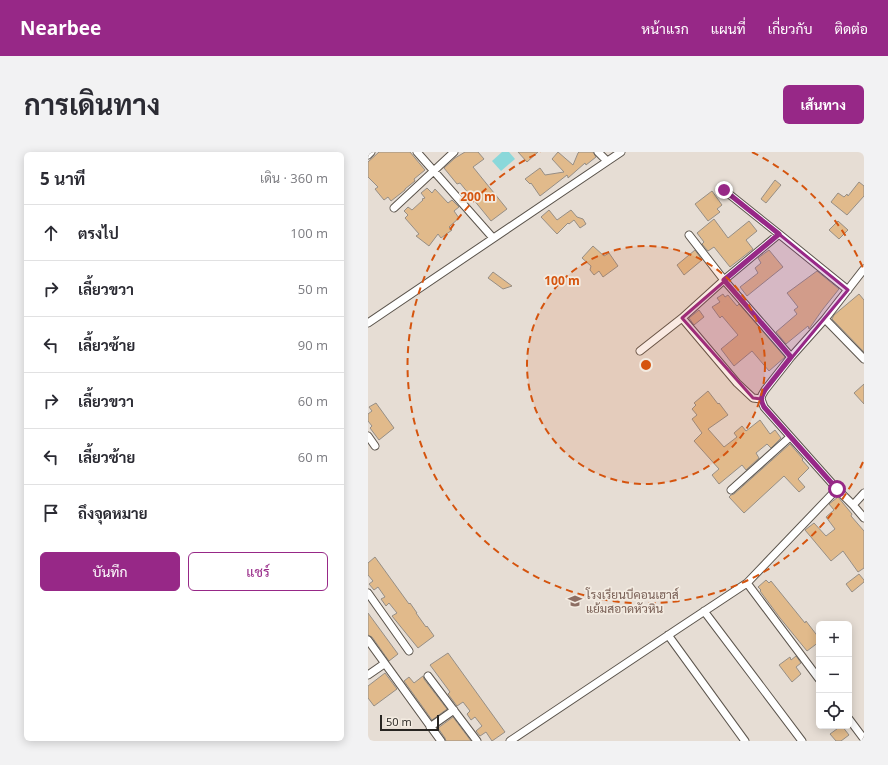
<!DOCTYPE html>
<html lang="th">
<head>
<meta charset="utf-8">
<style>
  body { margin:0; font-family:"Open Sans",Sarabun,sans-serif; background:#f2f2f3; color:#2b2b33 }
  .controls { position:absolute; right:12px; bottom:12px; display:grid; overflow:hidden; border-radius:6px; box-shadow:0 2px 10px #0003 }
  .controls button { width:36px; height:36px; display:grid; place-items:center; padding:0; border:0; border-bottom:1px solid #e1e1e2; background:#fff; color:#2b2b33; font:20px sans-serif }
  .scale { position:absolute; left:12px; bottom:10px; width:59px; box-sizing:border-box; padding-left:4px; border:2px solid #282521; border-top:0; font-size:11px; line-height:14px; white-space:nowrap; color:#282521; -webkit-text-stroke:3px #f3ebe1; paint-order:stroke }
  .stop { position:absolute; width:12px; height:12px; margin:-9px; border:3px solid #972887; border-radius:50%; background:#fff }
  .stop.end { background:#972887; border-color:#fff; box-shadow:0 1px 4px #0008 }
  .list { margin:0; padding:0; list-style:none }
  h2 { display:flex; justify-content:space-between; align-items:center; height:52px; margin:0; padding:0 16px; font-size:17px }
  h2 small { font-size:13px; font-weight:400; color:#7c7c81 }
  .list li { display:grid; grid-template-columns:26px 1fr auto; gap:12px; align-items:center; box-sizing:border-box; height:56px; padding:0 16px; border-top:1px solid #e1e1e2 }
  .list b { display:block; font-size:15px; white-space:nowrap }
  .list em { font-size:13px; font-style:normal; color:#7c7c81 }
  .actions { display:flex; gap:8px; padding:12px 16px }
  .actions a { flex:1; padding:9px 0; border:1px solid #972887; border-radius:6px; text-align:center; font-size:14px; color:#972887 }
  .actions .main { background:#972887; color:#fff }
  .icon { flex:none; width:22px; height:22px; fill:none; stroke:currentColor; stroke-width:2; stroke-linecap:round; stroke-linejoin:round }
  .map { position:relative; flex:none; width:496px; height:589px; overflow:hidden; border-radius:6px }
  header { display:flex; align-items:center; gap:24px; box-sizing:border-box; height:56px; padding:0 20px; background:#972887; color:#fff }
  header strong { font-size:19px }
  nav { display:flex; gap:22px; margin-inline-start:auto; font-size:14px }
  .intro { display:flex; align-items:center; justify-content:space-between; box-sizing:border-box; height:96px; padding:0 24px }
  h1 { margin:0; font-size:28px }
  .button { padding:10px 18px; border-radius:6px; background:#972887; color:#fff; font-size:14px; font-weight:700 }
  main { display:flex; gap:24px; padding:0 24px }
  aside { flex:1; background:#fff; border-radius:6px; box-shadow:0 2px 10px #0003 }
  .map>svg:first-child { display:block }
  .water { fill:#8ad8da }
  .building { fill:#e1ba8b; stroke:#968e85 }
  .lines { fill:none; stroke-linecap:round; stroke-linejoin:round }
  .street-casing { stroke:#5c554d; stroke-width:9 }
  .street { stroke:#fff; stroke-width:7 }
  .route { stroke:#972887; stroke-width:5 }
  .marked { fill:#972887; fill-opacity:0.2; stroke:#972887; stroke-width:3; stroke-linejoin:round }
  .ring { fill:none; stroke:#d5540e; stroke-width:2; stroke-dasharray:7 5 }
  .labels { text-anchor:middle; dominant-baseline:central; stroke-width:3.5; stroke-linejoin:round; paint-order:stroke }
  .education-label { font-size:12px; fill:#785e54; stroke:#f3ebe1; text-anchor:start }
  .centre { fill:#d5540e; stroke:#f3ebe1; stroke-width:2 }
  .ring-label { font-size:12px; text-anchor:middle; font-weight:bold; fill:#d5540e; stroke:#f3ebe1; stroke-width:3.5; stroke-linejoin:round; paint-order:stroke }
</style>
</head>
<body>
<header>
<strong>Nearbee</strong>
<nav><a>หน้าแรก</a><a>แผนที่</a><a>เกี่ยวกับ</a><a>ติดต่อ</a></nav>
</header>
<div class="intro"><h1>การเดินทาง</h1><a class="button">เส้นทาง</a></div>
<main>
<aside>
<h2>5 นาที<small>เดิน · 360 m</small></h2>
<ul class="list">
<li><svg class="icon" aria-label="ahead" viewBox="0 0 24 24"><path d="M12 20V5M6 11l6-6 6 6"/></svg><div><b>ตรงไป</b></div><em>100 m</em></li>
<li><svg class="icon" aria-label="right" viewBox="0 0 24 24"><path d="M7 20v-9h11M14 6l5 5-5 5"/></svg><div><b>เลี้ยวขวา</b></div><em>50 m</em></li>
<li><svg class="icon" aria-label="left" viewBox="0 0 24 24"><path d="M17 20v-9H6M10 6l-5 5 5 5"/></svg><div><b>เลี้ยวซ้าย</b></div><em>90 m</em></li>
<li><svg class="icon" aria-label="right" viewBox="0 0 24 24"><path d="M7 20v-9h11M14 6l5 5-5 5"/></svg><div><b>เลี้ยวขวา</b></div><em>60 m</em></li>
<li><svg class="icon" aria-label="left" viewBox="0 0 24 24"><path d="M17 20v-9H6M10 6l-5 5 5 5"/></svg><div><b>เลี้ยวซ้าย</b></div><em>60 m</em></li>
<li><svg class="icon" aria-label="arrive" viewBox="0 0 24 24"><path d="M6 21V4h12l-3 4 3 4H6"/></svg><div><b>ถึงจุดหมาย</b></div></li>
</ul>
<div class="actions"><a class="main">บันทึก</a><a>แชร์</a></div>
</aside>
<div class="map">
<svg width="496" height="589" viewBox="0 0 496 589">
  <rect width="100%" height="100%" fill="#e6ddd4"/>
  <path class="water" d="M134 0H141L147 7 133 19 124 9Z"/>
  <path class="building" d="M11 0H42L57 18 46 27 47 29 37 37V38L23 49 20 45 16 48 7 37 10 35 0 25V10Z
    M97 0H110L116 7 105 15 139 57 123 69 92 31 89 32 76 16 87 6Z
    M150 0H170L159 10Z
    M190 0 205 13 210 1 211 0H225L228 5 218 13 217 11 200 26V25L199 23 172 44 163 31 162 32 157 27 172 16 177 23 196 20 184 7Z
    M407 28 413 33 398 51 393 47Z
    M491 30 496 34V44L479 63 463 50 470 41 476 45 479 42 480 44Z
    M59 36 64 41 67 37 80 51 84 48 91 55 86 59 91 66 81 75 84 78 73 86 70 82 61 94 48 84 51 82 37 66 40 63 36 59 40 55 44 58 55 48 54 47 57 46 53 41Z
    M344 39 354 53 349 57 352 60 340 69 327 52Z
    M181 58 189 68 203 58 209 65 215 67 218 72 212 76 206 68 201 72 200 71 189 82 173 65Z
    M346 67 360 86 381 69 389 79 378 88 385 97 362 115 346 95 340 99 334 92 336 90 329 81Z
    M470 69 480 78 471 87 461 78Z
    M225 94 236 104 241 101 250 114 235 125 231 119 226 123 222 118 223 114 214 106Z
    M327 98 334 108 316 123 309 113Z
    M401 98 415 115 379 144 372 135 390 121 387 116 393 111 390 106Z
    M449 119 471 137 455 157 441 177 440 174 418 192 408 180 429 162 426 158 430 155 419 141Z
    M125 120 144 134 135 137 120 126Z
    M355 142 357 145 360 143 369 154 371 152 417 205 401 219 384 199 366 214 353 197 370 183 354 164 352 166 344 155 352 150 349 146Z
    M491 142 496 148V200L464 167 466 163Z
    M331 158 336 165 326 173 321 166Z
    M496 232V252L486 241Z
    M340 239 350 252 351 251 360 263 340 277 356 295 369 285 366 281 374 274 378 279 392 268 402 282 407 278 413 286 403 296 399 292 388 301 391 306 378 318 374 313 351 332 344 323 351 317 326 289 334 281 324 267 329 263 324 257 328 253 326 251Z
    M8 251 26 276 11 288 2 276 4 274 0 269V262L4 259 1 255Z
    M422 292 435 307 434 308 441 316 430 327 437 335 431 340 416 324 376 361 361 345 363 343 366 342Z
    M470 345 484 362 483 364 496 379V416L490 420 475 399 463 409 437 378 446 371 458 384 467 377 458 365 466 358 461 352Z
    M7 405 41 452 42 451 49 461H48L58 475 59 474 66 484 50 496 24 464 29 461 21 451 18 454 13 447 17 445 10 435 6 438 1 432 5 429 0 423V411Z
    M491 422 496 428V430L484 440 478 432Z
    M398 428 401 431 403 429 437 471 438 469 451 486V490L439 499 412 466 392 439 393 438 390 435Z
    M0 461 30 502 21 509 4 485 0 483Z
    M80 501 137 580 124 589 118 580 112 584 108 579 114 574 107 565 103 568 99 562 102 559 95 550 89 554 80 542 82 540 62 513Z
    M428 504 433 511 428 515 433 522 424 530 411 513 422 505 423 508Z
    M17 521 29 537 6 554 0 546V534Z
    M55 524 56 527 79 557 64 568 36 529 41 525 46 531Z
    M85 565 103 589H78L77 586 70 576Z
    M473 574H474L481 583 473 589H468L462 582Z"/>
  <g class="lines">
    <defs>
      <path id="street" d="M49 0 125 86
        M230 0 239 9
        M0 3 3 0
        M356 38 411 82
        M26 56 86 0
        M496 117 457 167 423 205 397 238 394 243 393 247 396 255 469 337 485 353 496 366
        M314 166 369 231 385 246 393 247
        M457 167 496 207
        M0 171 253 0
        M272 199 314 166 356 128 321 83
        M423 205 356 128 411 82 480 138
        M0 284 7 294
        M363 338 422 285
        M485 353 496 341
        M379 431 451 527
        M0 441 41 499
        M336 459 434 589
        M300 483 377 589
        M0 488 73 589
        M0 523 16 512
        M60 524 109 589
        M481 567 496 587
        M62 575 86 558
        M142 589 311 476 379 431 469 337"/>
    </defs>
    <use href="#street" class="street-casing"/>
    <use href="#street" class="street"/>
  </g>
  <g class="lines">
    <path class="route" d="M356 38 411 82 356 128 423 205 397 238C393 245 392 248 396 255L469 337"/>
  </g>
  <path class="marked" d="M411 82 480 138 397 238 393 247 385 246 314 166Z"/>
  <circle cx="278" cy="213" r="119" fill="#d5540e" fill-opacity=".12"/>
  <g class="ring">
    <circle cx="278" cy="213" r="119"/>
    <path d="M495 310A238 238 0 1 1 172 0M384 0A238 238 0 0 1 495 116"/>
  </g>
  <defs>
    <symbol id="school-bare" viewBox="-9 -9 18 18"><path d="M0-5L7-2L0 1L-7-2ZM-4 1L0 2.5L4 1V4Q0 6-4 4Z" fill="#8d6e63" stroke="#f3ebe1" stroke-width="2.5" paint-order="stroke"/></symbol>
  </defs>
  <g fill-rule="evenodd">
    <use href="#school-bare" x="197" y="439" width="20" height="20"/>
  </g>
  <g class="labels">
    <g class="education-label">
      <text x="218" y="442">โรงเรียนบีคอนเฮาส์<tspan x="218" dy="14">แย้มสอาดหัวหิน</tspan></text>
    </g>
  </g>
  <circle cx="278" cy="213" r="6" class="centre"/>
  <g class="ring-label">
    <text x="110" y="49">200 m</text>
    <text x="194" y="133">100 m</text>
  </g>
</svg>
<div class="controls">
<button>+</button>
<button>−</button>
<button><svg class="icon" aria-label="locate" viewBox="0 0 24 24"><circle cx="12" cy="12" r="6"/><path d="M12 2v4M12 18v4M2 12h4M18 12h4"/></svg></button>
</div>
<div class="scale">50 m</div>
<div class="stop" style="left:469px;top:337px"></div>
<div class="stop end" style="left:356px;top:38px"></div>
</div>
</main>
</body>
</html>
